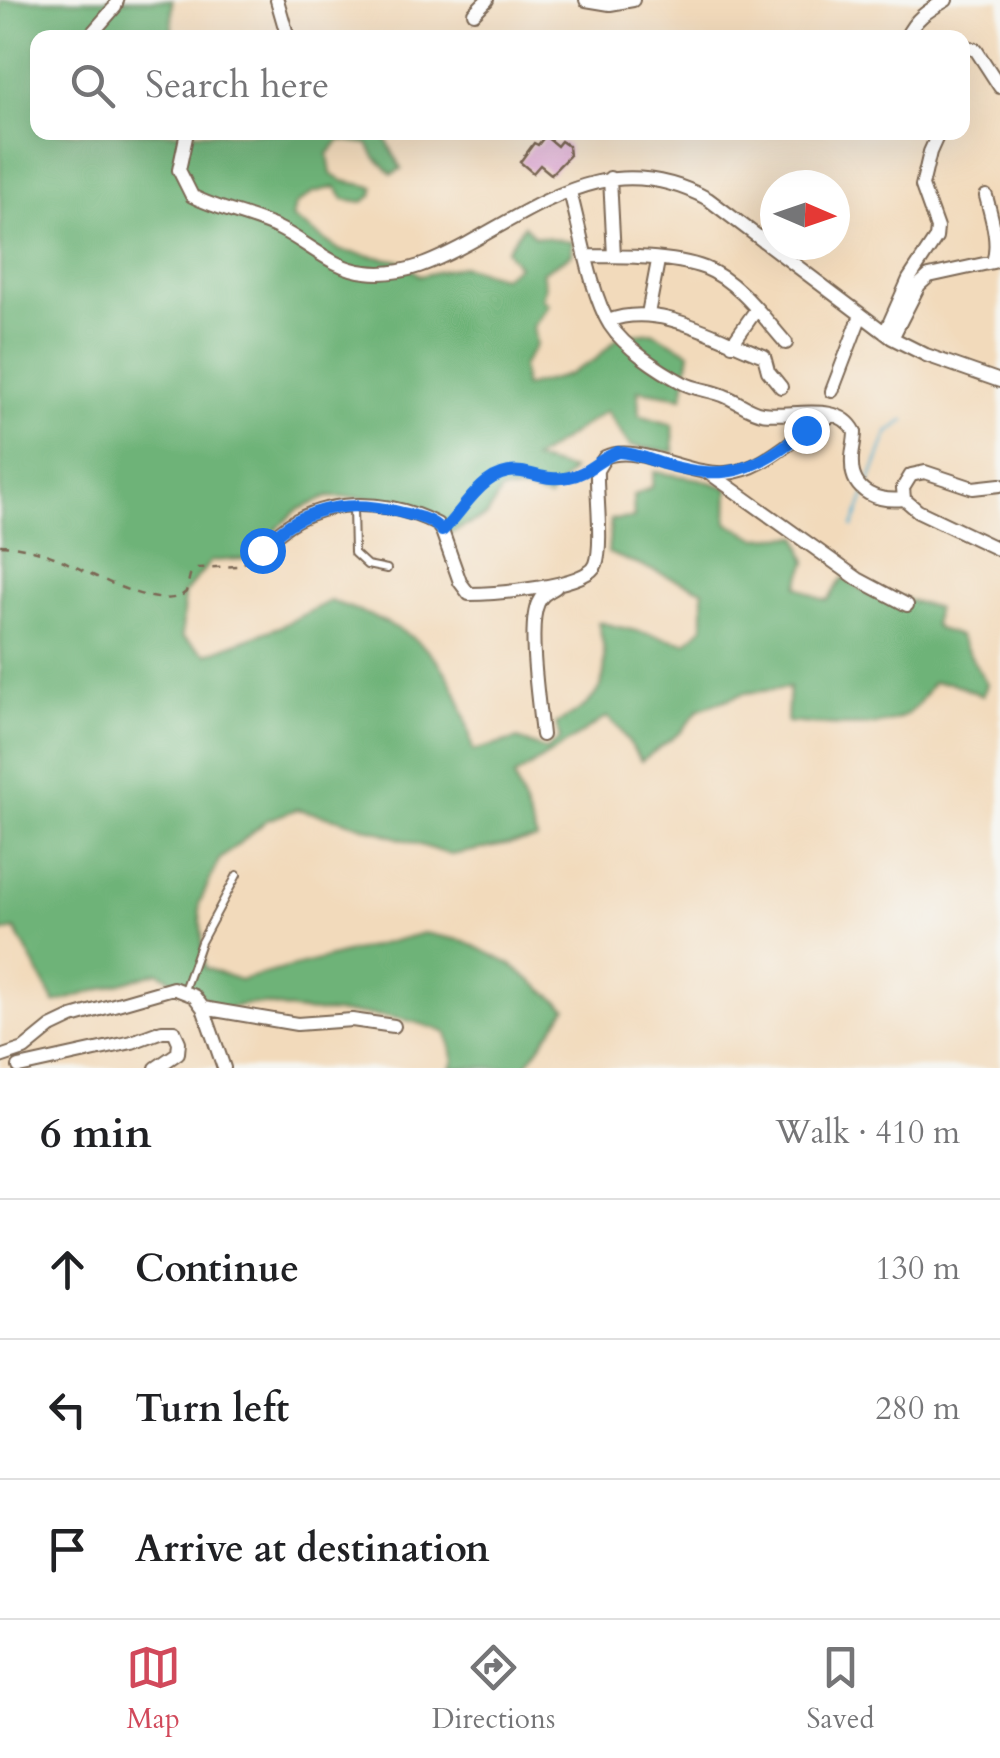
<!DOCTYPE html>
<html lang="en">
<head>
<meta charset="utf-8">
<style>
  body { margin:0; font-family:Cardo,serif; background:#f6f6f6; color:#202124 }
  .compass { position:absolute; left:760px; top:170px; width:90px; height:90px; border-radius:50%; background:#fff; box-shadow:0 10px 40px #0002; rotate:92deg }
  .stop { position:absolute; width:30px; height:30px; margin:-22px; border:8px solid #1a73e8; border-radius:50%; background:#fff }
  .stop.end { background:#1a73e8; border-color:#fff; box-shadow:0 2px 10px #0008 }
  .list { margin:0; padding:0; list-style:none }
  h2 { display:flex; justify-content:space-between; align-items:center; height:130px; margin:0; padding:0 40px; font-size:42px }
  h2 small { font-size:32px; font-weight:400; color:#757577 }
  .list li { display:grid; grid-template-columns:65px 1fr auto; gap:30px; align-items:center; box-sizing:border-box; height:140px; padding:0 40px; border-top:2px solid #e0e0e0 }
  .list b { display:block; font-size:38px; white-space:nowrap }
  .list em { font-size:32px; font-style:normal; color:#757577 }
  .icon { flex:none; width:55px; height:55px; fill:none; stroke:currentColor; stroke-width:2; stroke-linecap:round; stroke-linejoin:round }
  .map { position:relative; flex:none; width:1000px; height:1068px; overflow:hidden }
  .search { position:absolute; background:#fff; box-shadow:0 10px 40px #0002; left:30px; right:30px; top:30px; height:110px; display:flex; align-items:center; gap:25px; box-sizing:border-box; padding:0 35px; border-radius:20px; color:#757577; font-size:38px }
  .sheet { height:550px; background:#fff }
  nav { display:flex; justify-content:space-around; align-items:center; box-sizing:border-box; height:140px; border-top:2px solid #e0e0e0; background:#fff; font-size:28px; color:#757577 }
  nav a { display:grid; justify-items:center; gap:5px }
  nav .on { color:#d1495b }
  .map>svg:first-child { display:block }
  .forest { fill:#6eb378; stroke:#546e4b; stroke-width:2.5 }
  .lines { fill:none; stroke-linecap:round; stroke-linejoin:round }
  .stream { stroke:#51afcf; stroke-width:2.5 }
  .building { fill:#dd9bcf }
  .lane-casing { stroke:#7b6855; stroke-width:10 }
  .street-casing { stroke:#7b6855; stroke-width:16 }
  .path { stroke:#7b6855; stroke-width:2.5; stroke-dasharray:8 8; stroke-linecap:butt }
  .lane { stroke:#fff; stroke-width:6 }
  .street { stroke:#fff; stroke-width:12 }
  .route { stroke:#1a73e8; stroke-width:12 }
</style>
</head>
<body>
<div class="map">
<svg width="1000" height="1068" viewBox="0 0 1000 1068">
  <rect width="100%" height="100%" fill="#f6f6f2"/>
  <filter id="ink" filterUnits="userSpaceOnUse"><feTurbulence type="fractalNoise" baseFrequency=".01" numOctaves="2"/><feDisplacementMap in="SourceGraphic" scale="20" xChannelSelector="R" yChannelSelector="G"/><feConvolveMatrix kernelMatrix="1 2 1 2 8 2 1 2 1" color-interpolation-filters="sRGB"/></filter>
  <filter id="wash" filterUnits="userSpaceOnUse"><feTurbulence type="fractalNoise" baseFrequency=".0048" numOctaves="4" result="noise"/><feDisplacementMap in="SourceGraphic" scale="40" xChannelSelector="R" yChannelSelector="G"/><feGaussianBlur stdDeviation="2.25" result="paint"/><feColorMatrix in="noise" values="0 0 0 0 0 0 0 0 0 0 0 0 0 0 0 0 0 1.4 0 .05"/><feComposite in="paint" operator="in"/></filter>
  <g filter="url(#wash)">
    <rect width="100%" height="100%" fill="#f2dabb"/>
    <path class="forest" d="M0 0H172V37L38 38V132L383 133 401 169 392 174 375 157 368 144 340 140 328 154 331 174 343 181 374 187 372 196 363 202 344 199 336 187 314 192 295 205 292 218 341 251 401 261 420 276 462 266 502 277 518 266 506 250 524 225 534 236 572 241V254L542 272 545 286 542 299 549 304 533 327 536 345 522 366 524 387 565 376 595 360 620 336 652 332 690 352 683 397 638 390 639 415 673 425 674 452 630 446 606 411 533 460 572 470 549 498 523 490 501 491 487 516 448 534 442 521 429 513 366 498 328 497 297 510 245 559 211 561 184 594 182 637 207 654 279 627 330 601C420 631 455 655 473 751L518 739 546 750 560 739 556 724C607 698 612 676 598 622L686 643 703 627V590L608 553 611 520 634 518 633 496 652 487 654 472 700 479 728 488 727 523 757 538 798 536 807 562 797 586 821 599 828 600 843 578 874 597 891 595 936 608 934 625 938 629 959 636 987 684 983 696 952 683 933 682C926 693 918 707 907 714 881 733 818 724 787 722L789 688 745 693 699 709 681 732 641 761 620 729 607 717 514 777 537 839 451 855 339 819 297 809 267 820 219 860 199 904 205 968 240 980 424 933 464 941 510 964 567 1008 524 1068H450L454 1061 447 1033C394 1011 357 1015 302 1011 286 1010 271 1004 256 1004 244 1003 229 1008 217 1011L206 999 158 972 55 1003 15 929 0 933Z"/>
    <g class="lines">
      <path class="stream" d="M867 488 888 433 905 420
        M853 527 865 495"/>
    </g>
    <g id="blocks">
      <path class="building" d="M545 136 557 146 561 141 568 146 569 156 551 174 540 165 533 173 520 162 534 143 538 145Z"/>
    </g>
  </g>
  <g filter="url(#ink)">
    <use href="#blocks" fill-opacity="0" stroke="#7b6855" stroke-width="2.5"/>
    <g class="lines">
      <defs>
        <path id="lane" d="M353 507 354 553 367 565 387 569
          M184 990 201 942 237 875"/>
        <path id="street" d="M277 0 288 38
          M586 0 610 4 633 0
          M474 13 487 0
          M88 38 115 7 117 0
          M906 38C915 18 929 10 946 0
          M962 45 976 50 1000 87
          M187 132 179 170 192 196C219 210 250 215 278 228 307 242 333 269 366 272 403 277 435 261 467 244 549 199 615 149 708 199L892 338 926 355 1000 381
          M610 178 614 256
          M570 192C580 228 591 295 610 325 625 348 659 370 683 383 696 390 713 390 727 397 739 402 749 411 762 413 790 418 839 400 855 432 855 443 851 453 852 464 852 493 879 502 904 499
          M587 256C621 256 673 256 705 268 738 281 764 318 786 343
          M648 314 658 261
          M608 321C659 301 716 338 764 356L768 371 781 387
          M885 333 909 279 936 238 937 228 922 186 930 152 939 132
          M892 338 919 285 929 276 993 262C1000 242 991 216 986 196
          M732 344 756 310
          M832 391 861 315
          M711 474 858 579 907 605
          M1000 485 973 488 925 472 911 475 903 488 904 499 918 511 1000 550
          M262 550C303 497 379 494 437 524L442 531 460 582 469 594C493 594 588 587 596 564 603 545 596 493 597 470L605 457C638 443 687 476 726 473 768 470 796 432 833 415
          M542 735C539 705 527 627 538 603 542 594 548 592 556 587
          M203 1008 297 1024 352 1020 394 1026
          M0 1057 24 1049 51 1027 72 1017 173 988 194 996 203 1008 224 1068
          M19 1067 132 1042 162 1031H174L179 1042 178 1053 156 1068"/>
      </defs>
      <use href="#lane" class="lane-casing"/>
      <use href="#street" class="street-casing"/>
      <path class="path" d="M451 523C463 508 472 492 489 481 521 462 553 491 584 471
        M0 545C19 546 36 550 54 557 83 568 161 616 186 592L190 575 197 568 238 566 256 557"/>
      <use href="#lane" class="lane"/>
      <use href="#street" class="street"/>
    </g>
  </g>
  <g class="lines" filter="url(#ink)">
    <path class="route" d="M262 550C296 507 347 499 399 512 415 516 431 518 442 531 466 509 483 467 522 472 539 475 551 481 569 477 588 474 600 458 618 452 634 453 648 459 663 464 728 482 754 471 806 430"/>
  </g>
</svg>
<svg class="compass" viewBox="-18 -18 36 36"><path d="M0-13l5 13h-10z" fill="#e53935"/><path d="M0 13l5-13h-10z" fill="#757577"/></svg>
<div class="stop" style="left:262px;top:550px"></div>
<div class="stop end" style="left:806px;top:430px"></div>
<div class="search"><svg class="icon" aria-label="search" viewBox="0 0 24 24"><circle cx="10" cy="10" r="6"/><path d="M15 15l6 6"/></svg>Search here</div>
</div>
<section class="sheet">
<h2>6 min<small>Walk · 410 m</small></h2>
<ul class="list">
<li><svg class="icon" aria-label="ahead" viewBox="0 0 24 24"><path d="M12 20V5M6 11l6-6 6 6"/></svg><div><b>Continue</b></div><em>130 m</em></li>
<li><svg class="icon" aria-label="left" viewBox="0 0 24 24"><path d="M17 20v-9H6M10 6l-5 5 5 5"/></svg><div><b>Turn left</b></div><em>280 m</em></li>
<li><svg class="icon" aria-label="arrive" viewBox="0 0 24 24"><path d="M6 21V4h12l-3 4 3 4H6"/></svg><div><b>Arrive at destination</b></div></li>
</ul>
</section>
<nav>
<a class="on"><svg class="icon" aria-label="map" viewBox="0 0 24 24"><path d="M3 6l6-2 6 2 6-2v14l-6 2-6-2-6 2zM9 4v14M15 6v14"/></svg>Map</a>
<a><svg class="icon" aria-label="directions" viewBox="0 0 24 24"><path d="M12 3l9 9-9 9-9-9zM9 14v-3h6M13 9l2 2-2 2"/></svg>Directions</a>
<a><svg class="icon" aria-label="saved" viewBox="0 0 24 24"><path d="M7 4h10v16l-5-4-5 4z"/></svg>Saved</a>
</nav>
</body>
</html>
